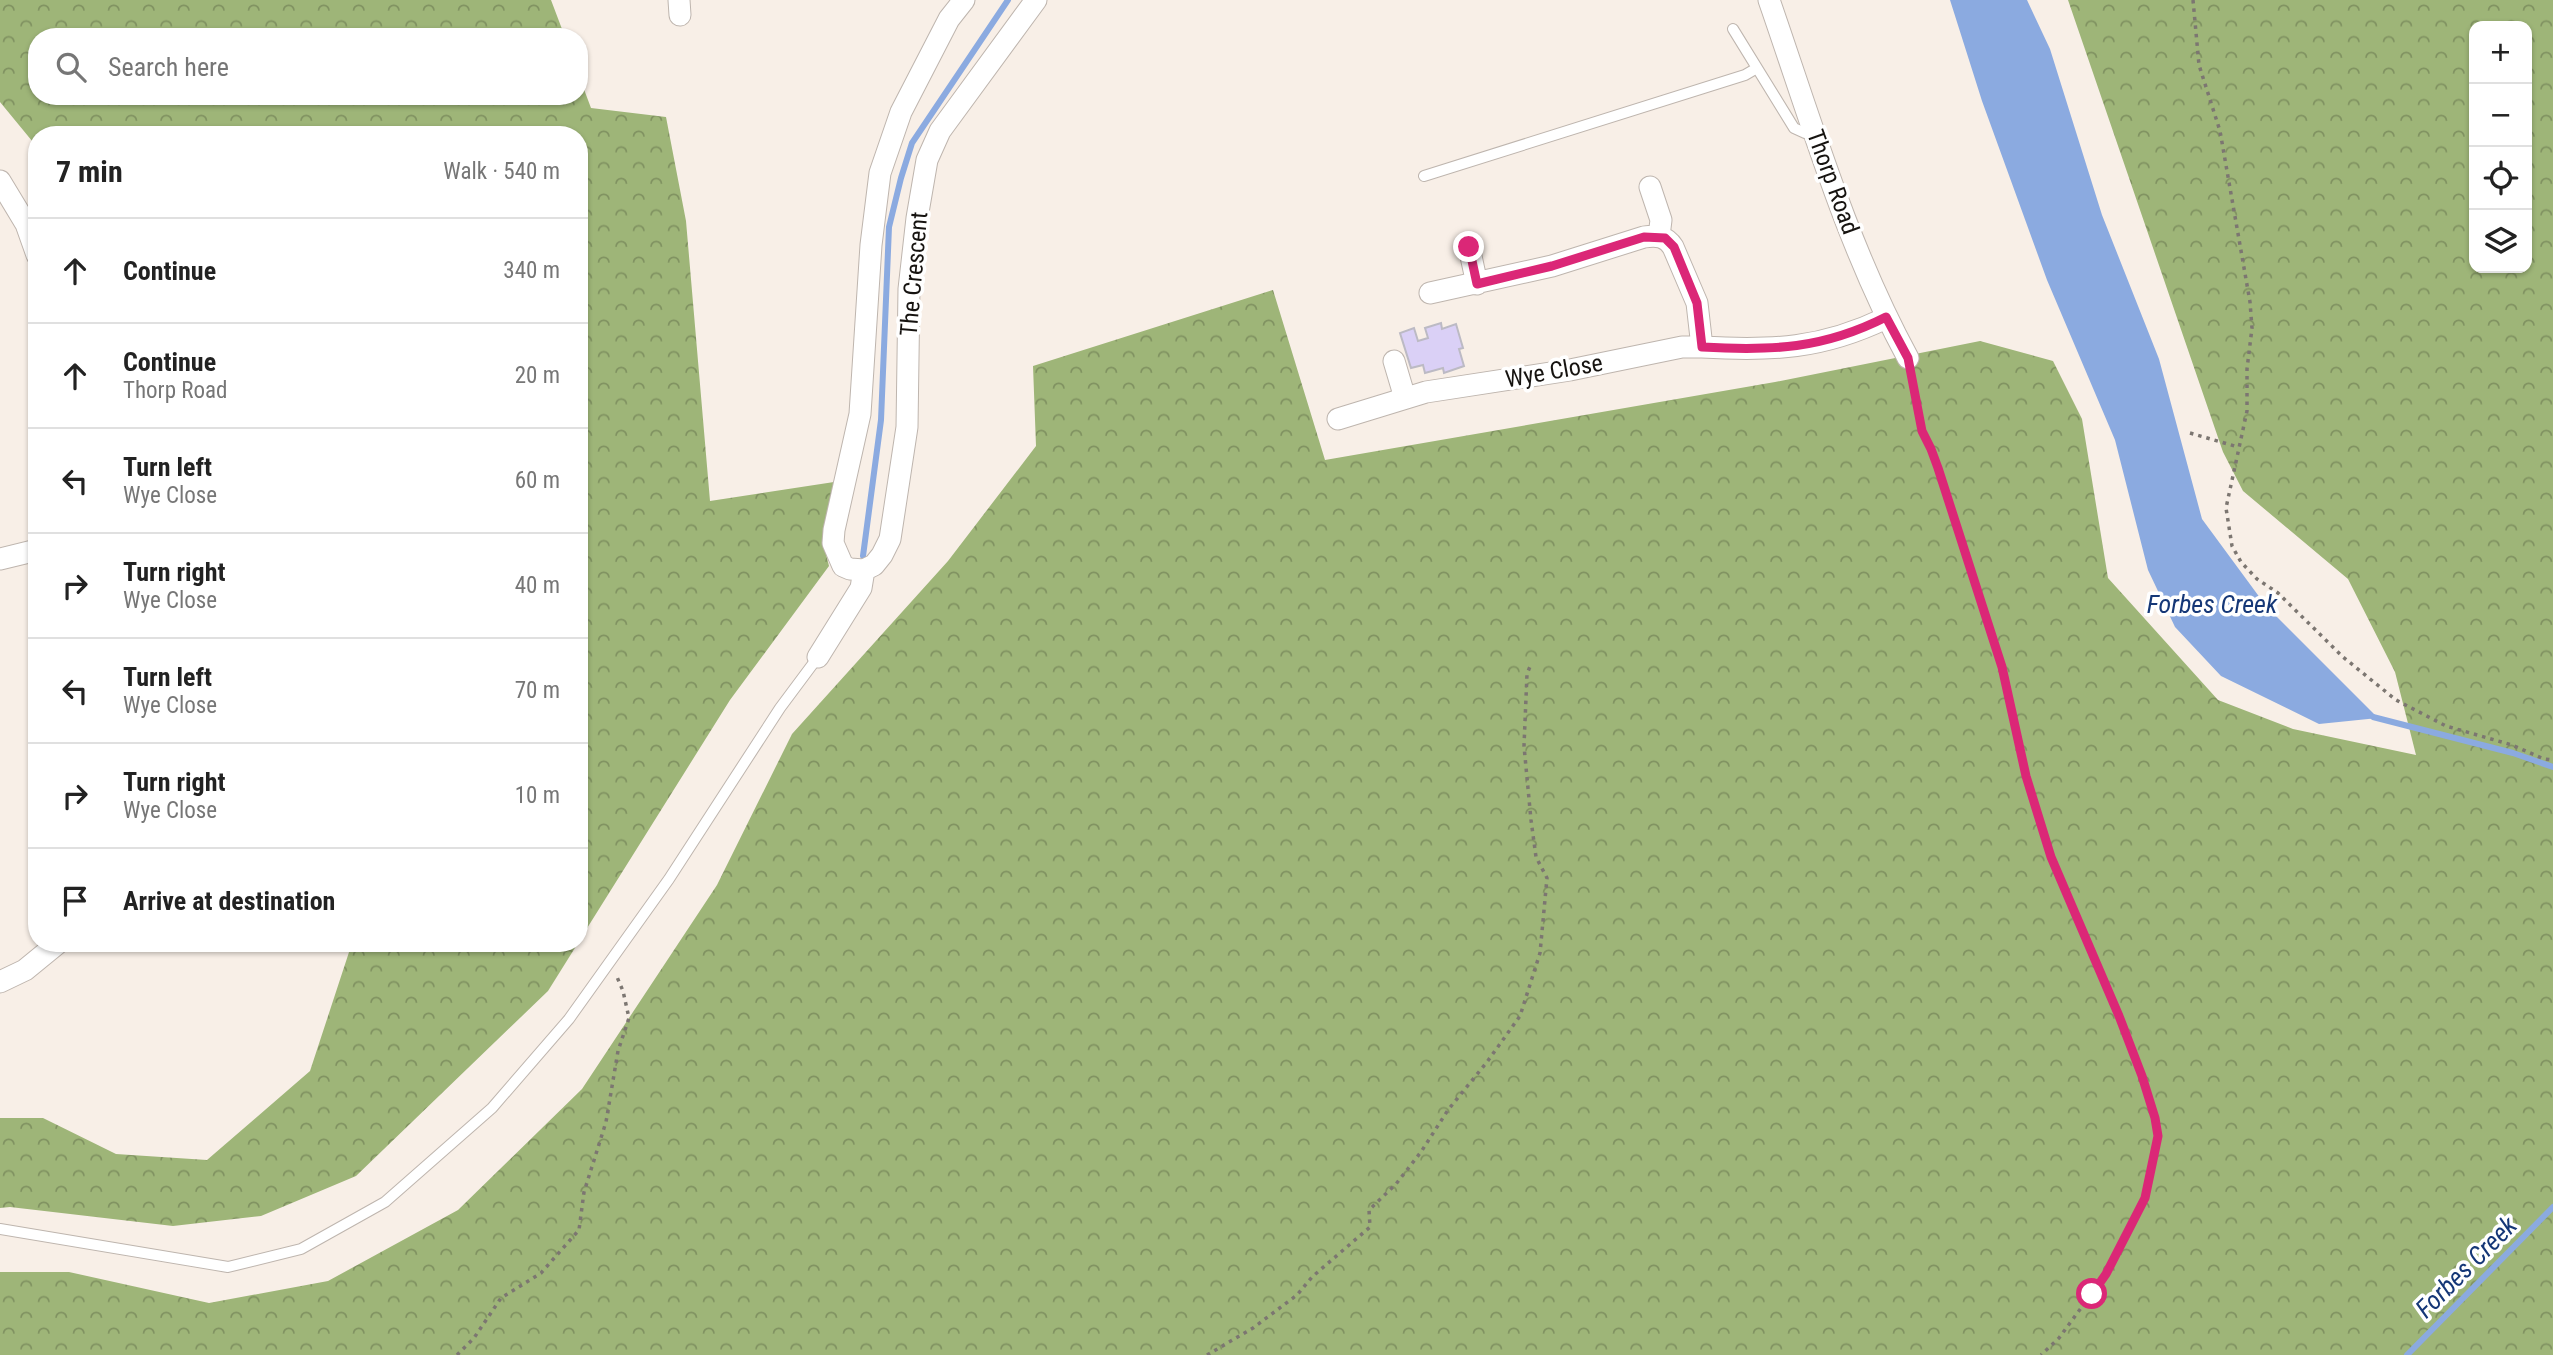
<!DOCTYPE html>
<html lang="en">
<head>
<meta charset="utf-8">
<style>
  body { margin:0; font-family:"Roboto Condensed",sans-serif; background:#f2f2f2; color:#222 }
  .controls { position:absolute; right:21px; top:21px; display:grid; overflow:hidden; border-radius:14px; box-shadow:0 2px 5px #0004 }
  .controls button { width:63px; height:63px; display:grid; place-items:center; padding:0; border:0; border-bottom:2px solid #e0e0e0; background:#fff; color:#222; font:35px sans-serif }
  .stop { position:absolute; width:21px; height:21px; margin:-16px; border:5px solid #db2777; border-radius:50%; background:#fff }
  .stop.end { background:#db2777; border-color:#fff; box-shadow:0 2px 7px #0008 }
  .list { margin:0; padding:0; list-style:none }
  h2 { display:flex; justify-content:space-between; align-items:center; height:91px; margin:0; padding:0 28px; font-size:30px }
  h2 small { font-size:23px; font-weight:400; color:#767676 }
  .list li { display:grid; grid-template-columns:46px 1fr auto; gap:21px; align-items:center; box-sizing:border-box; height:105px; padding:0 28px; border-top:2px solid #e0e0e0 }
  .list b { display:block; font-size:26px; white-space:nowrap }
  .list p { margin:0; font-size:23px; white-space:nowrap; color:#767676 }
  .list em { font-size:23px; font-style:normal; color:#767676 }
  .icon { flex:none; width:38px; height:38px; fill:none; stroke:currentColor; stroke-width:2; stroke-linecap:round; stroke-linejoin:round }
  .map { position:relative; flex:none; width:2553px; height:1355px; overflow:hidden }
  .search { position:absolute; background:#fff; box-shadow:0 2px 5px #0004; left:28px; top:28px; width:560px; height:77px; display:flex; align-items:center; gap:18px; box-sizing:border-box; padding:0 24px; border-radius:28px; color:#767676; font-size:26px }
  .panel { position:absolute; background:#fff; box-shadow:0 2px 5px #0004; left:28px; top:126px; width:560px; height:826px; border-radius:28px }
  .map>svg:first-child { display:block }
  .forest { fill:url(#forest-crowns); fill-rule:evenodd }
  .water { fill:#8baae0 }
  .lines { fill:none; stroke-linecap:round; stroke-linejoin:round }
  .stream { stroke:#8baae0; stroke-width:6 }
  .building { fill:#dad0f6; stroke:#bcbac4; stroke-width:2 }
  .service-casing { stroke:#beb5ae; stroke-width:12 }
  .minor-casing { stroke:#beb5ae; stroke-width:23 }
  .path { stroke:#7c7671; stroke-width:3.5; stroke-dasharray:3.5 5; stroke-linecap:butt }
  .service { stroke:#fff; stroke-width:10 }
  .minor { stroke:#fff; stroke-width:21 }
  .route { stroke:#db2777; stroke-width:9 }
  .labels { text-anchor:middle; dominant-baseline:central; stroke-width:7; stroke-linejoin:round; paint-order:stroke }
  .street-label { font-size:24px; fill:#161310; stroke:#fff }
  .water-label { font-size:26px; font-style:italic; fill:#153777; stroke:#fff }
</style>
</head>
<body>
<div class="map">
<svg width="2553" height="1355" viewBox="0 0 2553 1355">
  <defs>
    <pattern id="forest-crowns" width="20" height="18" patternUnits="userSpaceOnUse" patternTransform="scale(1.75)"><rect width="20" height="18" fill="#9eb578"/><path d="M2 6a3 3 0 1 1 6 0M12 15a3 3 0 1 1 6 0" fill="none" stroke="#809261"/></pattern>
  </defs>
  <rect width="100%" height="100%" fill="#f8efe7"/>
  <path class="forest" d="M0 0H551L565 37H37V96H579V76L591 108 666 117 686 221 710 501 834 482 823 542 829 566 730 700 579 941V135H37V147L0 102Z
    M2068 0H2553V1355H0V1272H69L209 1303 328 1281 458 1210 582 1089 717 885 792 734 948 561 1036 446 1033 366 1273 290 1325 460 1775 382 1980 341 2053 361 2082 419 2108 578 2218 700 2293 729 2416 755 2395 672 2348 579 2243 491 2223 452ZM2474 26H2527V268H2474Z
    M352 943H578L548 991 356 1176 261 1216 173 1226 10 1207 0 1208V1118H43L116 1154 207 1160 310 1071Z"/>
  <path class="water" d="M1950 0H2027L2050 49 2102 215 2159 359 2202 519 2266 606 2378 718 2319 724 2221 676 2175 627 2148 570 2115 440 2047 280 1982 101Z"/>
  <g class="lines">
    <path class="stream" d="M863 556 881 420 889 227 901 178 912 143 1008 0
      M2373 717 2513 753 2553 767
      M2407 1355 2553 1207"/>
  </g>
  <path class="building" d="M1441 323 1442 329 1456 324 1463 348 1459 349 1464 366 1444 373 1443 368 1425 373 1423 365 1411 368 1400 333 1414 328 1418 341 1428 338 1425 328Z"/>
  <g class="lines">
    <defs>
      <path id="service" d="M1733 29 1794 128 1805 133 1814 131
        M1424 176 1745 75 1757 68
        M0 1229 228 1267 301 1249 385 1202 492 1108 569 1019 669 879 780 708 818 657"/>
      <path id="minor" d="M679 0 680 15
        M964 0 949 19 901 112 880 173 871 245 860 414 834 530 833 543 843 566 850 569 864 570 874 565 882 555 890 539 907 427 909 289 917 218 927 160 940 131 1036 0
        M1769 0C1811 121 1847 246 1908 358
        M0 181 26 224 37 255
        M1650 187 1661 220 1659 236
        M1469 247 1477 284
        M1430 293 1552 266 1644 237C1657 235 1666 236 1673 247L1697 303 1702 347C1772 351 1822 349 1886 318
        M1394 361 1405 398
        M1338 419 1426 392 1570 370 1682 347H1702
        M0 559 37 550
        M818 657 861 588 864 570
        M0 982 25 970 58 943"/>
    </defs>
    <use href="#service" class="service-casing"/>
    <use href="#minor" class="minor-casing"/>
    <path class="path" d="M2193 0 2199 65 2220 131 2250 302 2252 328 2247 369V411L2226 508 2232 546 2241 562 2257 579 2278 593 2343 657 2396 700 2446 726 2512 745 2544 759 2553 760
      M1912 375 1921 431 1931 448 1938 468 2002 667 2026 776 2045 838 2057 874 2109 992 2142 1076 2158 1136 2145 1198 2106 1274 2059 1338 2041 1355
      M2190 433 2238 447
      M457 1355 474 1338 501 1298 541 1273 579 1230 584 1192 606 1122 618 1051 629 1018 623 991 617 977
      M1207 1355 1253 1328 1297 1295 1312 1277 1370 1227 1369 1210 1396 1184 1421 1152 1448 1110 1487 1062 1520 1016 1540 953 1547 878 1536 857 1531 820 1524 746 1527 674 1531 664"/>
    <use href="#service" class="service"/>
    <use href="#minor" class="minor"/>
  </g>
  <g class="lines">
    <path class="route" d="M1469 247 1477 284 1552 266 1644 237 1665 238 1674 247 1697 303 1702 347C1772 351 1823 349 1886 317L1908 358 1922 431 1931 449 1938 468 2002 667 2026 776 2051 857 2119 1016 2142 1076 2155 1118 2158 1136 2145 1198 2106 1274 2092 1294"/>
  </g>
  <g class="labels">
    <g class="street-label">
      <text transform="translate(1833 182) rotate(70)">Thorp Road</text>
      <text transform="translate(914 274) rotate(-85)">The Crescent</text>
      <text transform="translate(1554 371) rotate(-10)">Wye Close</text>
    </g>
    <g class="water-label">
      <text x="2212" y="604">Forbes Creek</text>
      <text transform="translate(2466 1267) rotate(-45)">Forbes Creek</text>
    </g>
  </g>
</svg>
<div class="controls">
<button>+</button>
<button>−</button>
<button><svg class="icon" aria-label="locate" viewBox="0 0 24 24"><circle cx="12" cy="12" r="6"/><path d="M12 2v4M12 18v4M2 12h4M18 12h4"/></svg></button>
<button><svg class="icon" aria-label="layers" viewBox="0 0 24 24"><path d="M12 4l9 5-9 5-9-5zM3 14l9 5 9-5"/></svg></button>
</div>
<div class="stop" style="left:2092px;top:1294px"></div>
<div class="stop end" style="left:1469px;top:247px"></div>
<div class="search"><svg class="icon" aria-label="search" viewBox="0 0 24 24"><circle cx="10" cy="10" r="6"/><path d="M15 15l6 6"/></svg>Search here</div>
<section class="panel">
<h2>7 min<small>Walk · 540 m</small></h2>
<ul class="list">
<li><svg class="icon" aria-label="ahead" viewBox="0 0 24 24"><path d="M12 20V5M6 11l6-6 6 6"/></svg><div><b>Continue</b></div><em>340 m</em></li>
<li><svg class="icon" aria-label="ahead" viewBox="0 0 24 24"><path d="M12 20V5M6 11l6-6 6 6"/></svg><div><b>Continue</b><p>Thorp Road</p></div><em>20 m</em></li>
<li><svg class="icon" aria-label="left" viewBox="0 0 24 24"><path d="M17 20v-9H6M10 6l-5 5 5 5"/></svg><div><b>Turn left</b><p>Wye Close</p></div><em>60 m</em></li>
<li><svg class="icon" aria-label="right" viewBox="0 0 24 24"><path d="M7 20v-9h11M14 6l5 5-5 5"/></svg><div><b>Turn right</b><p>Wye Close</p></div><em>40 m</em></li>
<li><svg class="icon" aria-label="left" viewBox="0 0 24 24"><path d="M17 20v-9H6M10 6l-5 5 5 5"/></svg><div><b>Turn left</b><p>Wye Close</p></div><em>70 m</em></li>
<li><svg class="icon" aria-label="right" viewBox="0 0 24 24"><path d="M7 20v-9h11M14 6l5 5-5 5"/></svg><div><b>Turn right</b><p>Wye Close</p></div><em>10 m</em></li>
<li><svg class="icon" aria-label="arrive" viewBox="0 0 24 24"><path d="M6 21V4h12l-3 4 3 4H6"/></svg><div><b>Arrive at destination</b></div></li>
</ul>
</section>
</div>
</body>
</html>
